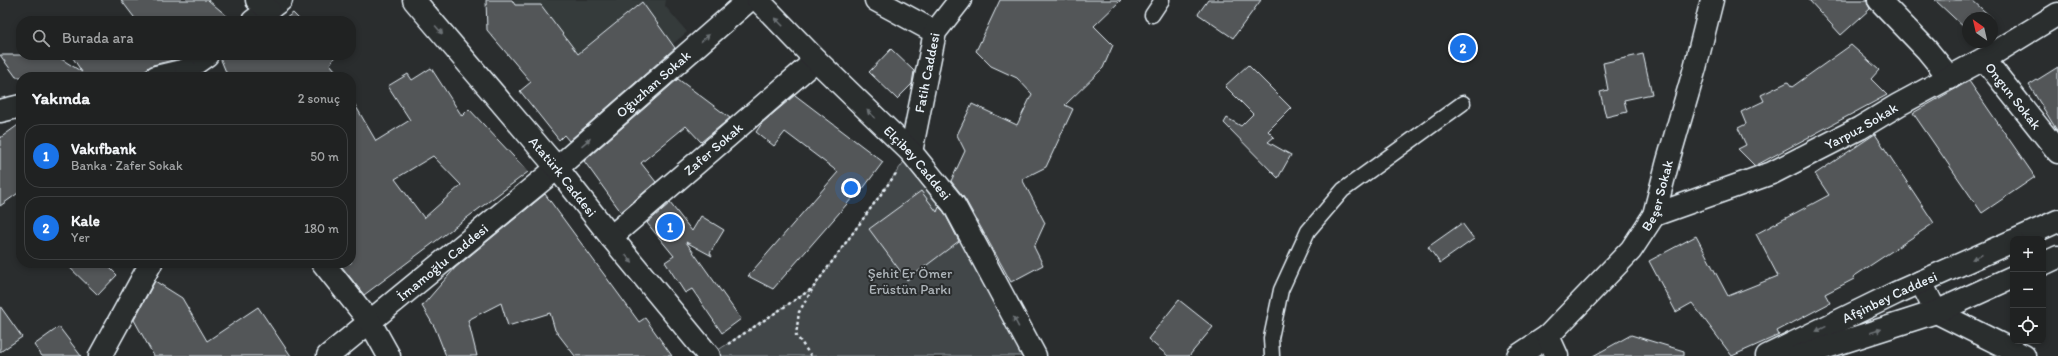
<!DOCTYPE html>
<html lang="tr">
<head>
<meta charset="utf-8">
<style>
  body { margin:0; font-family:Itim,sans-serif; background:#2d2f2f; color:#f1f3f6 }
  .controls { position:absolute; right:12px; bottom:12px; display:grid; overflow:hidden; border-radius:8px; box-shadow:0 2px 6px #0003 }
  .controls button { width:36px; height:36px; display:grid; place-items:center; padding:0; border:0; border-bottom:1px solid #3d3f40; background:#202222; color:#f1f3f6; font:20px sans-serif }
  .compass { position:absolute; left:1962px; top:12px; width:36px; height:36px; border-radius:50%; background:#202222; box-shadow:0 2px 6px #0003; rotate:326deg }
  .you { position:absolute; left:851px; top:188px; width:14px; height:14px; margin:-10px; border:3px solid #fff; border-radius:50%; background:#1a73e8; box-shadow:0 0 0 6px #1a73e833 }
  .badge { display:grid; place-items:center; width:26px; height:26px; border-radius:50%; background:#1a73e8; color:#fff; font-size:13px; font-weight:700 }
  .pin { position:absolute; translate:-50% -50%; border:2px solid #fff; box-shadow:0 1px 4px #0006 }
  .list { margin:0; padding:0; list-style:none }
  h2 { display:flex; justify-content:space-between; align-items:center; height:52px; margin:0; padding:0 16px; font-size:17px }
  h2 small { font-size:13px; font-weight:400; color:#a2a4a5 }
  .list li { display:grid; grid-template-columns:26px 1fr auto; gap:12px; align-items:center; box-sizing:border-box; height:64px; margin:0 8px 8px; padding:0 8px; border:1px solid #3d3f40; border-radius:16px }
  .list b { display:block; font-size:15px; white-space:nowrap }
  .list p { margin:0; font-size:13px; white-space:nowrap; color:#a2a4a5 }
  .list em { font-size:13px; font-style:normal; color:#a2a4a5 }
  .icon { flex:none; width:22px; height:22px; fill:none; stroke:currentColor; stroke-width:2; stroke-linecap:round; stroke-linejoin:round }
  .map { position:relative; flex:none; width:2058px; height:356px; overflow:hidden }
  .search { position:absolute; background:#202222; box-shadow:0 2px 6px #0003; left:16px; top:16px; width:340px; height:44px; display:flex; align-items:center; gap:10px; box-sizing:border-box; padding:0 14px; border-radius:16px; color:#a2a4a5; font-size:15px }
  .panel { position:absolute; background:#202222; box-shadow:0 2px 6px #0003; left:16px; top:72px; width:340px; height:196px; border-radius:16px }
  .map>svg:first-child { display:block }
  .built { fill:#363a3b }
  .green { fill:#424648; stroke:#959ca0 }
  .building { fill:#535759; stroke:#e8f1f8; fill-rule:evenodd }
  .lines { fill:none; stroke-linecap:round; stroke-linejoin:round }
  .service-casing { stroke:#e8f1f8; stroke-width:17 }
  .minor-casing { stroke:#e8f1f8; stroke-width:25 }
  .tertiary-casing { stroke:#e8f1f8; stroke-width:25 }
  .secondary-casing { stroke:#e8f1f8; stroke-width:25 }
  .path { stroke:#e8f1f8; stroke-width:2.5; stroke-dasharray:3 3; stroke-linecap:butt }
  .service { stroke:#2a2d2e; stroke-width:14 }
  .minor { stroke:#2a2d2e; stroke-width:22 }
  .tertiary { stroke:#2a2d2e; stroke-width:22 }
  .secondary { stroke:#2a2d2e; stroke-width:22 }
  .oneway { fill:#6c7275 }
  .labels { text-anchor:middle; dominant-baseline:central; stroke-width:4; stroke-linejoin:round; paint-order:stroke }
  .street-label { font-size:14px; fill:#e8f1f8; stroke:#2a2d2e }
  .park-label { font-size:14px; fill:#aeb5ba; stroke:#2a2d2e }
</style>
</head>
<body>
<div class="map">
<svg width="2058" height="356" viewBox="0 0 2058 356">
  <rect width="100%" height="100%" fill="#2a2d2e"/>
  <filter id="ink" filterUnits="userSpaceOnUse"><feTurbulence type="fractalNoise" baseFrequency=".025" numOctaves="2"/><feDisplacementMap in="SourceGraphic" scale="8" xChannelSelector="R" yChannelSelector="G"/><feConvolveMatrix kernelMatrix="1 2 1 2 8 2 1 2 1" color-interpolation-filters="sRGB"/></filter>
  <g filter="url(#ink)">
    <path class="built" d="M487 0H666L665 6 687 32 576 125Z"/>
    <path class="green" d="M911 152 1035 356H709L813 288Z"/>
    <path class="building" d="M121 0H208L233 21H137Z
      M486 0H512L515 5H541L578 54 642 2 675 48 569 141 564 135 559 140 520 91 531 82 487 30Z
      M1000 0H1121L1094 26 1113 45 1103 68 1065 105 1073 109 1046 167 1022 179 1045 223 1034 247 1043 265 1011 282 965 199 951 181 965 151 957 135 972 104 1017 125 1032 94 1017 78 991 66 976 51Z
      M1208 0H1261L1233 38 1198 14Z
      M1809 0H1867L1870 9 1841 35Z
      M1935 0H1972L1992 18H1968V31Z
      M293 13 301 21H282Z
      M1851 45 1879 70 1871 79 1887 95 1755 166 1738 149 1746 145 1738 128 1746 124 1741 112 1764 101 1761 95 1788 82 1792 87Z
      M891 49 914 71 912 84 897 99 869 72Z
      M1643 54 1652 94 1624 100 1627 112 1606 117 1600 92 1608 90 1603 63Z
      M0 55H55L82 72 71 55H182L173 60 153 65 144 73 131 77H16Z
      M219 55H336L330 64 341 77H228Z
      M1248 65 1291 108 1268 131 1274 137 1268 142 1291 155 1278 178 1224 123 1227 118 1241 126 1253 114 1225 86Z
      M2058 67V132L2029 85Z
      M431 68 462 116 469 109 528 172 364 295 339 263H351V98L376 141 410 120 388 86 408 74 412 80ZM433 156 461 185 424 218 395 179Z
      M678 79 730 118 701 142 686 126 641 163 656 182 621 212 584 161Z
      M1969 81 2035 177 1982 213 1913 113Z
      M795 95 883 162 862 190 860 189 773 289 748 276 838 172 785 132 774 146 756 132 762 123Z
      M21 123V191L0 206V138Z
      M1875 134 1934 223 1853 277 1854 279 1825 294 1830 303 1777 331 1779 335 1732 356 1692 303 1676 312 1649 261 1696 236 1728 296 1778 276 1756 234 1829 195 1815 174Z
      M921 191 937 212 939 207 944 212 959 241 907 280 869 229Z
      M545 194 639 322 645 318 672 356H575L555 330 550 313 508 326 501 303 468 320 477 356H446L435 328 422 306 455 268Z
      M670 203 692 231 701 216 724 230 710 253 712 256 686 242 741 319 722 333 692 289 685 293 665 262 674 256 647 223Z
      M1462 223 1474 239 1440 263 1428 247Z
      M65 263H105L117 275 98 295Z
      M155 281 182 298 207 341 258 307 291 356H154L134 320Z
      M1179 300 1213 327 1189 356H1168L1148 339Z
      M0 306 22 337 0 352Z
      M59 327 81 356H42L34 345Z
      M1631 335 1684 351V356H1593Z"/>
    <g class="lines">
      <defs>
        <path id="service" d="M1152 15 1162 0
          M1272 356 1271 338 1281 290 1308 231 1343 190 1463 103"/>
        <g id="minor">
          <path d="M1879 0 1927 50 1950 78"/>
          <path d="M253 21 281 0"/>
          <path id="s1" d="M1984 59 2058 152"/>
          <path d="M156 77 186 70 207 55"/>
          <path d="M0 111 21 106"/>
          <path id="s2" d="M1654 215 1772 173 1860 128 1898 105 1991 55 2058 14"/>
          <path id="s3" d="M611 237 816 60"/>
          <path d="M1921 282 1936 312 2024 356"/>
          <path d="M100 356 151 263"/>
          <path id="s4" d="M328 356 557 168 749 0"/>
          <path d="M1518 356 1548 336"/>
          <path id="s5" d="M1557 356 1548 336 1631 250 1654 215 1668 161 1695 68 1712 0"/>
        </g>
        <g id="tertiary">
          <path d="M257 0 269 10"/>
          <path d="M876 0 935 32"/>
          <path d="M186 70 191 77"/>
          <path id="s6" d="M911 152 935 32 960 0"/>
          <path d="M323 263 370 322 389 356"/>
        </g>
        <g id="secondary">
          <path id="s7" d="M414 0 557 168 611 237 709 356"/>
          <path id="s8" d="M758 0 816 60 911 152 954 205 1035 356"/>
          <path d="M2018 239 2058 221"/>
          <path d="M2043 264 2058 257"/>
          <path id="s9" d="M1767 356 1896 293 2013 241"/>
          <path d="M1799 356 1936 312 2013 277"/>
        </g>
      </defs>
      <use href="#service" class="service-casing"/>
      <use href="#minor" class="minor-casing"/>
      <use href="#tertiary" class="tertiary-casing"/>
      <use href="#secondary" class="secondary-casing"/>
      <path class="path" d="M728 344 813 288 897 172
        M811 356 796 335 799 312 812 290"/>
      <use href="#service" class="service"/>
      <use href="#minor" class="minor"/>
      <use href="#tertiary" class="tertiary"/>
      <use href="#secondary" class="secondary"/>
    </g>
    <defs><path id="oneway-solid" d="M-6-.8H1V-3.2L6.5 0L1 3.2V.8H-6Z"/></defs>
    <g class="oneway">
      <use href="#oneway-solid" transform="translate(779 22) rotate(-134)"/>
      <use href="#oneway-solid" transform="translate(439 30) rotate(50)"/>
      <use href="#oneway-solid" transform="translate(705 38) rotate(-41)"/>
      <use href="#oneway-solid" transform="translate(871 114) rotate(-136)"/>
      <use href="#oneway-solid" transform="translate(586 142) rotate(-41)"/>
      <use href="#oneway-solid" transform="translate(1977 257) rotate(156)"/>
      <use href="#oneway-solid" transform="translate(629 259) rotate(50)"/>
      <use href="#oneway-solid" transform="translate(1016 322) rotate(-118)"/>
      <use href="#oneway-solid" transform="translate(1821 329) rotate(154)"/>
      <use href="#oneway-solid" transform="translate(1876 331) rotate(-18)"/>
    </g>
  </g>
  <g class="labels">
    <g class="street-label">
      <text stroke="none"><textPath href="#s6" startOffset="81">Fatih Caddesi</textPath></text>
      <text stroke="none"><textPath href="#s4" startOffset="424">Oğuzhan Sokak</textPath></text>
      <text stroke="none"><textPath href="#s1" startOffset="47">Ongun Sokak</textPath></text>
      <text stroke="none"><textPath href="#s2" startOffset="226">Yarpuz Sokak</textPath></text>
      <text stroke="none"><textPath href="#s3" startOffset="135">Zafer Sokak</textPath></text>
      <text stroke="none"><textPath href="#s8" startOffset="228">Elçibey Caddesi</textPath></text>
      <text stroke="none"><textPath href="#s7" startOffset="231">Atatürk Caddesi</textPath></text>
      <text stroke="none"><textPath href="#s5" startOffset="203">Beşer Sokak</textPath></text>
      <text stroke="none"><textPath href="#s4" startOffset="148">İmamoğlu Caddesi</textPath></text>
      <text stroke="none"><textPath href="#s9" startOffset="136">Afşinbey Caddesi</textPath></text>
    </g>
    <g class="park-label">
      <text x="910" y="273">Şehit Er Ömer<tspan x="910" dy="16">Erüstün Parkı</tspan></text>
    </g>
  </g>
</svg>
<div class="controls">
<button>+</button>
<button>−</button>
<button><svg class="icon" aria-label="locate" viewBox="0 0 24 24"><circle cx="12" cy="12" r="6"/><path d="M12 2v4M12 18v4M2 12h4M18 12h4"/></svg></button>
</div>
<svg class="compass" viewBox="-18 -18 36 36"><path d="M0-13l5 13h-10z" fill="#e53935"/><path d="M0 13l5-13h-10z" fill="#a2a4a5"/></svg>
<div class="you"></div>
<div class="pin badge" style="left:670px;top:227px">1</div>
<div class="pin badge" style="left:1463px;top:48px">2</div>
<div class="search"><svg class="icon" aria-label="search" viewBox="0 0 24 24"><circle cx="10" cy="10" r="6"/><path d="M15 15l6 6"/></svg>Burada ara</div>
<section class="panel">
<h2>Yakında<small>2 sonuç</small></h2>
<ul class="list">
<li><span class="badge">1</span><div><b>Vakıfbank</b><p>Banka · Zafer Sokak</p></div><em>50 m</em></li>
<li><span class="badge">2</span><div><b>Kale</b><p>Yer</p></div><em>180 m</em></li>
</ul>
</section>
</div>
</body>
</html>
